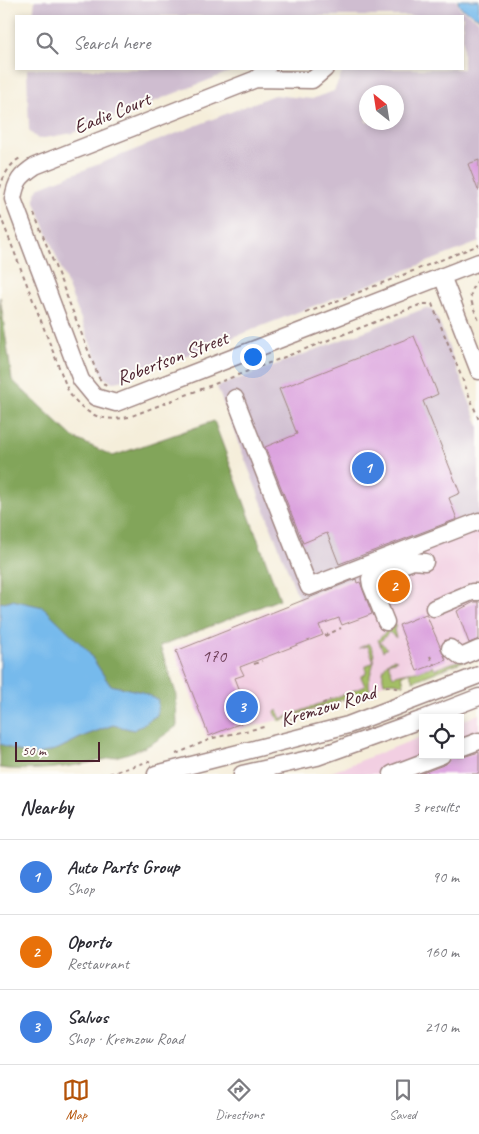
<!DOCTYPE html>
<html lang="en">
<head>
<meta charset="utf-8">
<style>
  body { margin:0; font-family:Caveat,sans-serif; background:#f7f7f7; color:#2b2b33 }
  .controls { position:absolute; right:15px; bottom:15px; display:grid; overflow:hidden; border-radius:0px; box-shadow:0 2px 8px #0003 }
  .controls button { width:45px; height:45px; display:grid; place-items:center; padding:0; border:0; border-bottom:1px solid #e1e1e2; background:#fff; color:#2b2b33; font:25px sans-serif }
  .compass { position:absolute; left:359px; top:85px; width:45px; height:45px; border-radius:50%; background:#fff; box-shadow:0 2px 8px #0003; rotate:330deg }
  .scale { position:absolute; left:15px; bottom:12px; width:85px; box-sizing:border-box; padding-left:5px; border:2px solid #4a1f2b; border-top:0; font-size:14px; line-height:18px; white-space:nowrap; color:#4a1f2b; -webkit-text-stroke:4px #fdfcf7; paint-order:stroke }
  .you { position:absolute; left:252px; top:356px; width:18px; height:18px; margin:-12px; border:4px solid #fff; border-radius:50%; background:#1a73e8; box-shadow:0 0 0 8px #1a73e833 }
  .badge { display:grid; place-items:center; width:32px; height:32px; border-radius:50%; background:#b45309; color:#fff; font-size:16px; font-weight:700 }
  .pin { position:absolute; translate:-50% -50%; border:2px solid #fff; box-shadow:0 1px 5px #0006 }
  .list { margin:0; padding:0; list-style:none }
  h2 { display:flex; justify-content:space-between; align-items:center; height:65px; margin:0; padding:0 20px; font-size:21px }
  h2 small { font-size:16px; font-weight:400; color:#7c7c81 }
  .list li { display:grid; grid-template-columns:32px 1fr auto; gap:15px; align-items:center; box-sizing:border-box; height:75px; padding:0 20px; border-top:1px solid #e1e1e2 }
  .list b { display:block; font-size:19px; white-space:nowrap }
  .list p { margin:0; font-size:16px; white-space:nowrap; color:#7c7c81 }
  .list em { font-size:16px; font-style:normal; color:#7c7c81 }
  .icon { flex:none; width:28px; height:28px; fill:none; stroke:currentColor; stroke-width:2; stroke-linecap:round; stroke-linejoin:round }
  .map { position:relative; flex:none; width:479px; height:774px; overflow:hidden }
  .search { position:absolute; background:#fff; box-shadow:0 2px 8px #0003; left:15px; right:15px; top:15px; height:55px; display:flex; align-items:center; gap:12px; box-sizing:border-box; padding:0 18px; border-radius:0px; color:#7c7c81; font-size:19px }
  .sheet { height:290px; background:#fff }
  nav { display:flex; justify-content:space-around; align-items:center; box-sizing:border-box; height:70px; border-top:1px solid #e1e1e2; background:#fff; font-size:14px; color:#7c7c81 }
  nav a { display:grid; justify-items:center; gap:2px }
  nav .on { color:#b45309 }
  .map>svg:first-child { display:block }
  .built { fill:#f2cfe2 }
  .industrial { fill:#cfbdd0; fill-rule:evenodd }
  .green { fill:#a3be65; stroke:#766e48 }
  .forest { fill:#82a55a; stroke:#666242 }
  .water { fill:#76baec; stroke:#606c8c }
  .building { fill:#da9fdd }
  .lines { fill:none; stroke-linecap:round; stroke-linejoin:round }
  .minor-casing { stroke:#a08682; stroke-width:19 }
  .path { stroke:#a08682; stroke-width:2; stroke-dasharray:4 4; stroke-linecap:butt }
  .minor { stroke:#fff; stroke-width:16 }
  .labels { text-anchor:middle; dominant-baseline:central; stroke-width:4; stroke-linejoin:round; paint-order:stroke }
  .number-label { font-size:18px; fill:#6e3f58 }
  .street-label { font-size:20px; fill:#4a1f2b; stroke:#fdfcf7 }
</style>
</head>
<body>
<div class="map">
<svg width="479" height="774" viewBox="0 0 479 774">
  <rect width="100%" height="100%" fill="#fdfcf7"/>
  <filter id="ink" filterUnits="userSpaceOnUse"><feTurbulence type="fractalNoise" baseFrequency=".02" numOctaves="2"/><feDisplacementMap in="SourceGraphic" scale="10" xChannelSelector="R" yChannelSelector="G"/><feConvolveMatrix kernelMatrix="1 2 1 2 8 2 1 2 1" color-interpolation-filters="sRGB"/></filter>
  <filter id="wash" filterUnits="userSpaceOnUse"><feTurbulence type="fractalNoise" baseFrequency=".0096" numOctaves="4" result="noise"/><feDisplacementMap in="SourceGraphic" scale="20" xChannelSelector="R" yChannelSelector="G"/><feGaussianBlur stdDeviation="1.12" result="paint"/><feColorMatrix in="noise" values="0 0 0 0 0 0 0 0 0 0 0 0 0 0 0 0 0 1.4 0 .05"/><feComposite in="paint" operator="in"/></filter>
  <g filter="url(#wash)">
    <rect width="100%" height="100%" fill="#f5eeda"/>
    <path class="built" d="M479 530V656L413 681 409 672 402 675 400 676 404 685 389 682 304 714 207 737 173 648Z
      M479 714V774H327L423 736V755H460V722Z"/>
    <path class="industrial" d="M35 0H456L459 8 479 20V242L120 381 113 382 106 379 102 373 35 202V195L38 188 274 95 312 99 334 91 344 69H463V16H33ZM366 92H396V122H366Z
      M27 69H237L73 133 38 139 29 131Z
      M426 308 433 311 437 317 479 426V530L299 599 217 387Z"/>
    <path class="green" d="M394 623 396 625 394 630 396 638 389 632 380 642 387 648 383 651 378 640Z
      M369 643C382 662 365 673 370 690L279 721 275 712 277 710 281 719 365 686 361 677 366 673V666L374 662 368 646 359 648Z
      M477 654 479 655 413 681 409 672 402 675 404 685 394 682 384 683C381 673 383 664 393 659L397 660 388 663 393 676C407 671 420 672 433 666L435 669Z"/>
    <path class="forest" d="M0 297 12 380 74 438 113 456 214 421 280 599 160 646 176 693 177 726C167 733 156 742 145 747 107 763 39 774 0 768V744L32 756 58 749 84 736 113 725 134 730 157 715 142 692 110 685 87 650 12 600 0 603Z"/>
    <path class="water" d="M457 0H479V18L460 7Z
      M12 600 43 607 87 650 110 685 142 692 158 700 157 715 134 730 113 725 84 736 58 749 32 756 0 744V603Z"/>
    <g id="blocks">
      <path class="building" d="M479 160V190H478L468 164Z
        M414 336 438 394 423 401 460 493 449 498 457 519 339 564 327 533 303 543 265 447 297 434 279 389Z
        M401 576 408 594 390 601 381 584Z
        M356 579 357 583 360 582 372 614 342 625 339 618 319 625 323 635 240 667 244 675 235 678 251 719 209 736 176 651Z
        M474 602H479V639L469 643 457 611Z
        M426 614 446 660 417 671 399 625Z
        M479 752V774H420L446 764 452 755 463 757Z"/>
    </g>
  </g>
  <g filter="url(#ink)">
    <use href="#blocks" fill-opacity="0" stroke="#a08682" stroke-width="1"/>
    <g class="lines">
      <defs>
        <path id="minor" d="M267 69 256 79 35 166C20 176 16 181 13 199L81 380 95 397 116 403 479 262
          M256 79 312 80 325 69
          M442 276 479 371
          M235 398 309 587 479 521
          M434 608 472 592H479
          M386 622 371 585 370 579 373 576 413 561 425 562
          M450 648 461 657 479 649
          M425 718 479 697
          M460 748 479 741
          M156 774 348 725 479 675
          M242 774 317 757 423 719
          M392 774 442 755"/>
      </defs>
      <use href="#minor" class="minor-casing"/>
      <path class="path" d="M0 188C3 176 11 161 23 157
        M34 213 99 378 106 386
        M0 215 69 393C87 416 101 422 129 417L422 304H432L479 420
        M479 280C464 292 473 306 479 321
        M306 313 479 245
        M325 636 341 628
        M430 656 434 665
        M254 664 262 661
        M386 686 402 689
        M322 710 320 705 330 700
        M283 722 367 693
        M176 754 213 738 264 727
        M109 774 150 761"/>
      <use href="#minor" class="minor"/>
    </g>
  </g>
  <g class="labels">
    <g class="number-label">
      <text x="214" y="656">170</text>
    </g>
    <g class="street-label">
      <text transform="translate(112 113) rotate(-22)">Eadie Court</text>
      <text transform="translate(172 358) rotate(-21)">Robertson Street</text>
      <text transform="translate(328 706) rotate(-17)">Kremzow Road</text>
    </g>
  </g>
</svg>
<div class="controls">
<button><svg class="icon" aria-label="locate" viewBox="0 0 24 24"><circle cx="12" cy="12" r="6"/><path d="M12 2v4M12 18v4M2 12h4M18 12h4"/></svg></button>
</div>
<svg class="compass" viewBox="-18 -18 36 36"><path d="M0-13l5 13h-10z" fill="#e53935"/><path d="M0 13l5-13h-10z" fill="#7c7c81"/></svg>
<div class="scale">50 m</div>
<div class="you"></div>
<div class="pin badge" style="left:368px;top:468px;background:#3f7fe0">1</div>
<div class="pin badge" style="left:394px;top:586px;background:#e8710a">2</div>
<div class="pin badge" style="left:242px;top:707px;background:#3f7fe0">3</div>
<div class="search"><svg class="icon" aria-label="search" viewBox="0 0 24 24"><circle cx="10" cy="10" r="6"/><path d="M15 15l6 6"/></svg>Search here</div>
</div>
<section class="sheet">
<h2>Nearby<small>3 results</small></h2>
<ul class="list">
<li><span class="badge" style="background:#3f7fe0">1</span><div><b>Auto Parts Group</b><p>Shop</p></div><em>90 m</em></li>
<li><span class="badge" style="background:#e8710a">2</span><div><b>Oporto</b><p>Restaurant</p></div><em>160 m</em></li>
<li><span class="badge" style="background:#3f7fe0">3</span><div><b>Salvos</b><p>Shop · Kremzow Road</p></div><em>210 m</em></li>
</ul>
</section>
<nav>
<a class="on"><svg class="icon" aria-label="map" viewBox="0 0 24 24"><path d="M3 6l6-2 6 2 6-2v14l-6 2-6-2-6 2zM9 4v14M15 6v14"/></svg>Map</a>
<a><svg class="icon" aria-label="directions" viewBox="0 0 24 24"><path d="M12 3l9 9-9 9-9-9zM9 14v-3h6M13 9l2 2-2 2"/></svg>Directions</a>
<a><svg class="icon" aria-label="saved" viewBox="0 0 24 24"><path d="M7 4h10v16l-5-4-5 4z"/></svg>Saved</a>
</nav>
</body>
</html>
